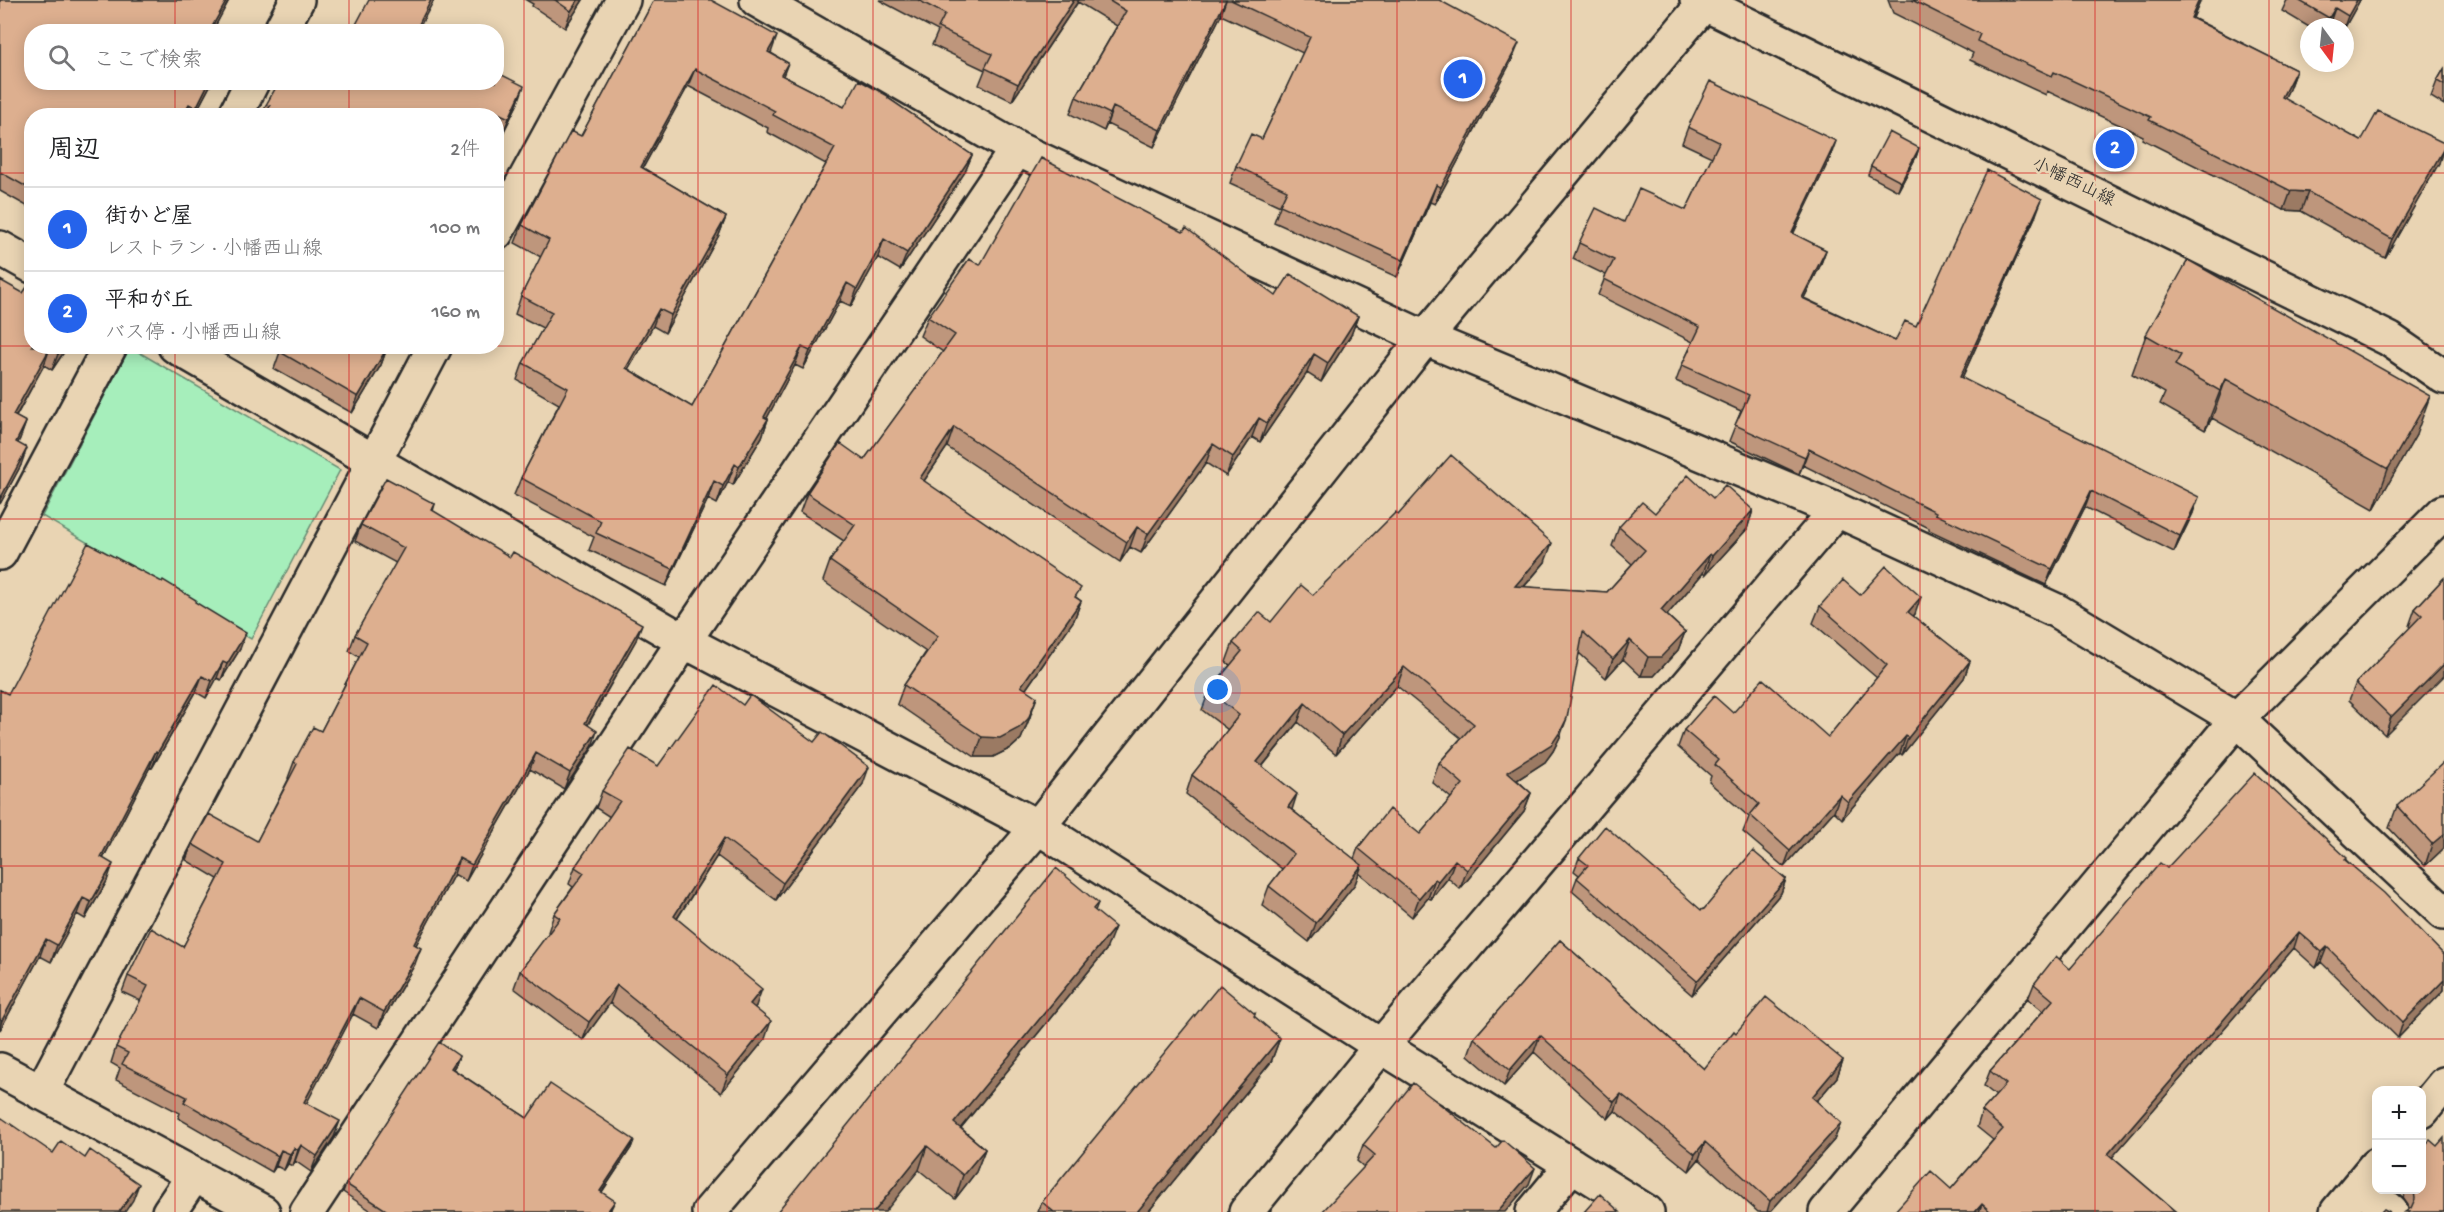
<!DOCTYPE html>
<html lang="ja">
<head>
<meta charset="utf-8">
<style>
  body { margin:0; font-family:"Gochi Hand","Klee One",sans-serif; background:#f2f2f2; color:#202124 }
  .controls { position:absolute; right:18px; bottom:18px; display:grid; overflow:hidden; border-radius:12px; box-shadow:0 3px 15px #0003 }
  .controls button { width:54px; height:54px; display:grid; place-items:center; padding:0; border:0; border-bottom:2px solid #e0e0e0; background:#fff; color:#202124; font:30px sans-serif }
  .compass { position:absolute; left:2300px; top:18px; width:54px; height:54px; border-radius:50%; background:#fff; box-shadow:0 3px 15px #0003; rotate:165deg }
  .you { position:absolute; left:1218px; top:690px; width:21px; height:21px; margin:-15px; border:4px solid #fff; border-radius:50%; background:#1a73e8; box-shadow:0 0 0 9px #1a73e833 }
  .badge { display:grid; place-items:center; width:39px; height:39px; border-radius:50%; background:#2563eb; color:#fff; font-size:20px; font-weight:700 }
  .pin { position:absolute; translate:-50% -50%; border:3px solid #fff; box-shadow:0 2px 6px #0006 }
  .list { margin:0; padding:0; list-style:none }
  h2 { display:flex; justify-content:space-between; align-items:center; height:78px; margin:0; padding:0 24px; font-size:26px }
  h2 small { font-size:20px; font-weight:400; color:#757577 }
  .list li { display:grid; grid-template-columns:39px 1fr auto; gap:18px; align-items:center; box-sizing:border-box; height:84px; padding:0 24px; border-top:2px solid #e0e0e0 }
  .list b { display:block; font-size:22px; white-space:nowrap }
  .list p { margin:0; font-size:20px; white-space:nowrap; color:#757577 }
  .list em { font-size:20px; font-style:normal; color:#757577 }
  .icon { flex:none; width:33px; height:33px; fill:none; stroke:currentColor; stroke-width:2; stroke-linecap:round; stroke-linejoin:round }
  .map { position:relative; flex:none; width:2444px; height:1212px; overflow:hidden }
  .search { position:absolute; background:#fff; box-shadow:0 3px 15px #0003; left:24px; top:24px; width:480px; height:66px; display:flex; align-items:center; gap:15px; box-sizing:border-box; padding:0 21px; border-radius:24px; color:#757577; font-size:22px }
  .panel { position:absolute; background:#fff; box-shadow:0 3px 15px #0003; left:24px; top:108px; width:480px; height:246px; border-radius:24px }
  .map>svg:first-child { display:block }
  .green { fill:#a6eebb; stroke:#688c73; stroke-width:1.5 }
  .lines { fill:none; stroke-linecap:round; stroke-linejoin:round }
  .minor-casing { stroke:#2b2b2b; stroke-width:38 }
  .minor { stroke:#e9d4b3; stroke-width:33 }
  .wall { fill:#be967b; stroke:#2b2b2b; stroke-width:1.5; fill-rule:evenodd }
  .shaded-wall { fill:#9b7a64; stroke:#2b2b2b; stroke-width:1.5 }
  .building { fill:#ddaf8f; stroke:#2b2b2b; stroke-width:1.5; fill-rule:evenodd }
  .grid { fill:none; stroke:#d62828; stroke-width:1.5; stroke-opacity:0.55 }
  .labels { text-anchor:middle; dominant-baseline:central; stroke-width:5; stroke-linejoin:round; paint-order:stroke }
  .street-label { font-size:18px; fill:#2b2b2b; stroke:#e9d4b3 }
</style>
</head>
<body>
<div class="map">
<svg width="2444" height="1212" viewBox="0 0 2444 1212">
  <rect width="100%" height="100%" fill="#e9d4b3"/>
  <filter id="ink" filterUnits="userSpaceOnUse"><feTurbulence type="fractalNoise" baseFrequency=".0167" numOctaves="2"/><feDisplacementMap in="SourceGraphic" scale="12" xChannelSelector="R" yChannelSelector="G"/><feConvolveMatrix kernelMatrix="1 2 1 2 8 2 1 2 1" color-interpolation-filters="sRGB"/></filter>
  <g filter="url(#ink)">
    <path class="green" d="M130 347 340 470 251 639 42 516Z"/>
    <g class="lines">
      <defs>
        <path id="minor" d="M757 0 1017 149 1425 338 1837 510 2057 611 2237 719 2444 913
          M1697 0 2389 339 2444 377
          M280 32 297 0
          M235 116 252 82
          M496 233 623 0
          M0 248 32 266
          M175 346 684 641 1038 827 1381 1046 1647 1212
          M0 553 110 346
          M0 1070 263 1212
          M41 1093 435 346
          M2422 1111 2444 1084
          M2360 1185 2391 1212
          M169 1212 194 1175
          M307 1212 684 641 1017 149
          M709 1212 1038 827 1425 338 1707 0
          M1246 1212 1381 1046 1837 510
          M1533 1212 1572 1165
          M1826 1212 2237 719 2444 512
          M2337 1212 2376 1165"/>
      </defs>
      <use href="#minor" class="minor-casing"/>
      <use href="#minor" class="minor"/>
    </g>
    <path class="wall" d="M0 0H229L212 32H32V82H212L194 116H32V209L0 191Z
      M526 0H583L565 28 532 6 533 4Z
      M654 0 771 53 788 63 783 76 844 107 888 98 972 155 965 172 900 270 878 257 851 306 840 301 803 369 795 365 767 418 768 419 762 437 733 485 728 482 717 504 708 499 666 586 589 550 594 537 514 495 521 478 559 404 517 380 523 363 543 328 515 314 521 296 541 257 515 243 522 225 581 136ZM688 86 768 128 767 132 826 164 692 407 628 369 653 326 665 333 719 235 726 217 643 168Z
      M879 0H1439L1512 60 1435 204 1430 202 1397 277 1274 222 1280 206 1230 183 1236 166 1262 139 1303 53 1221 15 1154 147 1107 124 1104 131 1070 114 1076 97 1117 26 1078 2 1012 101 979 85 985 70 932 45 938 31Z
      M1888 0H2201L2193 18 2296 70 2289 89 2284 99 2361 141 2439 163 2385 258 2301 211 2284 210 2142 139 2143 136 2047 91 2046 95 1970 60 1973 53 1893 13Z
      M2287 0H2360L2345 27H2333L2329 25 2327 27H2309L2282 11Z
      M2444 69V105L2431 97 2437 81Z
      M319 87 518 103 502 135 496 132V116H262L266 105Z
      M1688 127 1830 158 1793 234 1826 250 1820 266 1804 298 1895 341 1916 326 2036 215 1962 378 2193 513 2174 552 2085 507 2046 585 1929 530V528L1803 465 1799 474 1729 441 1741 411 1676 381 1682 365 1693 342 1598 295 1606 275 1573 259 1579 243 1624 222 1686 210 1712 157 1682 143Z
      M1919 148 1916 157 1898 191 1868 175 1871 166Z
      M980 265 1276 296 1358 316 1351 335 1321 382 1307 373 1260 442 1252 437 1226 476 1206 463 1141 553 1130 547 1120 562 947 447 924 481 1081 601 1074 620 1026 689 1030 717 1021 739 1011 748 993 757H975L897 704 904 685 926 652 823 581 830 561 844 541 800 512 807 493 864 460 943 352 920 336 928 317Z
      M0 280 68 346 52 370 44 365 16 417 26 422 18 443 21 465 0 504Z
      M2146 335 2416 435 2374 509 2212 418 2205 430 2160 404 2165 393 2132 374Z
      M387 348 381 365 352 413 274 369 280 352Z
      M1713 498 1753 510 1747 529 1705 575 1703 573 1667 615 1685 632 1678 650 1654 676H1641L1623 659 1606 678 1579 653 1560 737 1553 751 1545 762 1517 780 1531 793 1524 811 1460 889 1448 878 1431 899 1428 898 1412 917 1359 873 1355 884 1309 942 1262 905 1269 886 1282 869 1186 794 1192 775 1228 730 1202 710 1209 691 1230 665 1226 662 1233 643 1271 622 1313 595 1398 515 1545 562 1524 587 1607 592 1632 564 1612 546 1619 527 1655 513ZM1397 686 1461 738 1439 763 1432 782 1451 798 1420 834 1358 848 1354 859 1292 810 1262 767 1298 722 1336 754Z
      M435 504 433 511 636 640 588 725 592 747 564 789 530 769 466 881 454 874 416 945 415 964 378 1028 353 1014 306 1103 334 1137 311 1172 295 1161 293 1166 288 1164 284 1170 276 1166 272 1172 178 1118 180 1113 116 1080 120 1068 111 1063 116 1047 141 1001 122 992 128 976 183 947 218 879 186 860 192 844 257 841 289 778H288L294 762 321 731 359 657 349 651 355 635 396 563 355 541 361 525Z
      M2444 578 2385 735 2349 700 2356 683 2410 628 2409 626 2415 609Z
      M1860 595 1915 614 1913 616 1970 661 1964 678 1902 755 1900 753 1842 819 1834 811 1784 867 1743 832 1749 817 1709 782 1711 776 1678 747 1684 730 1733 713 1828 737 1877 678 1813 623 1820 606Z
      M195 602 240 649 221 680 217 678 206 698 196 692 152 768 150 767 103 859 107 881 85 919 77 914 51 962 40 956 0 1030V690L8 694Z
      M743 705 863 784 776 900 717 856 677 919 756 1006 754 1008 765 1039 721 1093 610 1003 583 1040 514 988 520 971 549 933 548 932 554 914 573 887 569 884 575 867 610 817 596 808 602 791 658 766Z
      M2397 806 2444 848 2425 866 2389 828Z
      M1579 858 1701 910 1786 879 1781 893 1692 995 1572 891 1577 878 1579 875 1574 871Z
      M2346 860 2444 955V990L2398 1038 2321 962 2316 968 2294 948 2112 1157 2176 1212H1894L1951 1189 1993 1140 1977 1127 1982 1111 1996 1096 1984 1086 1990 1071 2043 1011 2028 999 2034 984 2070 969 2167 868Z
      M1098 903 1095 911 1106 950 961 1128 985 1149 976 1172 955 1199 919 1170 777 1212Z
      M1560 940 1704 1069 1736 1033 1843 1060 1837 1077 1816 1102 1841 1123 1834 1140 1770 1212H1758L1699 1159 1689 1171 1615 1111 1608 1119 1534 1052 1504 1086 1468 1055 1474 1038Z
      M1255 1014 1254 1017 1280 1038 1271 1062 1148 1212H1038L1042 1202Z
      M459 1056 456 1064 453 1069 527 1118 634 1140 631 1148 602 1192 611 1209 610 1212H373L343 1192 346 1184Z
      M1363 1145 1529 1184 1364 1167 1357 1161Z
      M2437 1146 2444 1212 2409 1210 2408 1205 2403 1198 2406 1190H2421Z"/>
    <path class="shaded-wall" d="M227 0H229L227 4 212 32H209Z
      M431 0H434L417 32 415 31Z
      M578 0H583L565 28 571 11Z
      M1074 0H1079L1012 101 1018 84Z
      M1226 0 1221 15 1154 147 1160 130Z
      M2199 0H2201L2184 37 2191 18Z
      M2357 0H2360L2345 27H2344L2348 16Z
      M2335 8 2329 25 2327 27H2326L2329 18Z
      M777 36 771 53 768 52Z
      M1519 43 1512 60 1435 204 1441 187Z
      M695 69 688 86 634 184 641 167Z
      M2296 70 2289 89 2275 117 2282 97Z
      M209 82H212L194 116H193L196 108Z
      M524 86 518 103 502 135 509 118Z
      M189 104 185 116H182Z
      M1113 107 1107 124 1104 131 1110 114Z
      M1836 141 1830 158 1786 249 1792 233Z
      M1919 148 1916 157 1898 191 1901 182Z
      M2444 148 2439 163 2385 258 2392 239Z
      M972 155 965 172 900 270 907 253Z
      M1436 185 1430 202 1397 277 1403 260Z
      M2291 191 2308 192 2301 211 2284 210Z
      M2042 199 2036 215 1955 393 1960 377Z
      M726 217 719 235 665 333 671 315Z
      M884 239 878 257 851 306 857 289Z
      M1826 250 1820 266 1796 314 1802 298Z
      M847 283 840 301 803 369 810 351Z
      M659 309 653 326 619 385 626 368Z
      M1358 316 1351 335 1321 382 1328 363Z
      M63 346H68L52 370 58 354Z
      M802 347 795 365 758 435 764 417Z
      M50 348 44 365 7 432 13 415Z
      M387 348 381 365 352 413 358 397Z
      M1314 354 1307 373 1260 442 1267 423Z
      M2226 379 2212 418 2205 430 2220 391Z
      M2430 396 2416 435 2374 509 2388 469Z
      M1259 418 1252 437 1226 476 1233 457Z
      M768 419 762 437 733 485 739 467Z
      M26 422 20 439 9 458 16 442Z
      M954 427 947 447 913 497 920 478Z
      M1213 444 1206 463 1141 553 1148 534Z
      M27 448 21 465 0 504V499Z
      M1809 449 1803 465 1799 474 1805 457Z
      M735 464 728 482 717 504 723 486Z
      M714 481 708 499 666 586 673 569Z
      M2091 491 2085 507 2046 585 2052 569Z
      M2199 497 2193 513 2174 552 2180 536Z
      M1753 510 1747 529 1705 575 1712 556Z
      M1137 527 1130 547 1120 562 1127 542Z
      M1552 543 1545 562 1508 605 1515 586Z
      M1710 554 1703 573 1655 629 1661 610Z
      M1921 597 1915 614 1902 629 1908 612Z
      M1081 601 1074 620 1014 706 1021 686Z
      M642 624 636 640 579 739 585 723Z
      M1685 632 1678 650 1654 676H1641L1648 657Z
      M246 633 240 649 221 680 227 664Z
      M1630 640 1623 659 1606 678 1613 659Z
      M1970 661 1964 678 1902 755 1908 738Z
      M223 662 217 678 206 698 212 681Z
      M2444 664V676L2385 735 2391 717Z
      M1404 667 1397 686 1336 754 1342 735Z
      M202 676 196 692 152 768 158 752Z
      M1037 697 1030 717 1021 739 1011 748 993 757H975L982 737Z
      M1305 703 1298 722 1250 781 1257 762Z
      M1567 718 1560 737 1553 751 1545 762 1500 791 1507 772Z
      M597 731 592 747 564 789 570 773Z
      M1906 736 1900 753 1842 819 1848 802Z
      M156 751 150 767 95 874 101 857Z
      M536 753 530 769 466 881 472 865Z
      M869 767 863 784 776 900 783 883Z
      M1531 793 1524 811 1460 889 1467 870Z
      M1297 794 1291 813 1288 807Z
      M1840 795 1834 811 1784 867 1790 851Z
      M2444 834V848L2425 866 2432 844Z
      M724 838 717 856 667 934 674 916Z
      M459 858 454 874 408 960 414 944Z
      M1455 860 1448 878 1431 899 1438 881Z
      M113 864 107 881 85 919 91 902Z
      M1362 865 1355 884 1309 942 1316 923Z
      M1435 879 1428 898 1412 917 1419 898Z
      M1786 879 1781 893 1692 995 1697 981Z
      M83 898 77 914 51 962 57 945Z
      M1115 927 1106 950 945 1147 954 1123Z
      M2299 932 2294 948 2102 1169 2108 1154Z
      M46 939 40 956 0 1030V1027L2 1020Z
      M2327 947 2321 962 2316 968 2322 952Z
      M421 948 415 964 378 1028 384 1012Z
      M2444 980V990L2398 1038 2403 1022Z
      M617 985 610 1003 583 1040 589 1022Z
      M762 989 756 1006 743 1022 750 1004Z
      M359 998 353 1014 299 1118 304 1102Z
      M771 1021 765 1039 721 1093 728 1075Z
      M1540 1035 1534 1052 1504 1086 1510 1070Z
      M1280 1038 1271 1062 1148 1212H1137Z
      M459 1056 456 1064 448 1077 451 1068Z
      M1843 1060 1837 1077 1806 1114 1812 1097Z
      M1621 1094 1615 1111 1608 1119 1614 1102Z
      M340 1121 334 1137 311 1172 317 1156Z
      M1841 1123 1834 1140 1770 1212H1767L1770 1201Z
      M634 1140 631 1148 597 1199 600 1191Z
      M1705 1142 1699 1159 1689 1171 1695 1154Z
      M301 1145 295 1161 293 1166 298 1150Z
      M927 1146 919 1170 885 1212H874Z
      M294 1148 288 1164 284 1170 290 1154Z
      M985 1149 976 1172 955 1199 963 1175Z
      M281 1150 276 1166 272 1172 278 1156Z
      M1535 1168 1529 1184 1505 1212H1497Z
      M139 1184 133 1200 125 1212H119Z
      M615 1201 611 1209 610 1212H607Z
      M1982 1204 1979 1212H1975Z"/>
    <path class="building" d="M0 0H227L209 32H32V82H209L196 108 189 104 182 116H32V190L0 172Z
      M369 0H431L415 32H352Z
      M555 0H578L571 11Z
      M654 0H711L777 36 768 52 788 63 781 75 844 107 859 80 888 96V98L972 155 907 253 884 239 857 289 847 283 810 351 802 347 764 417 768 419 739 467 735 464 723 486 714 481 673 569 596 533 601 521 521 478 568 388 523 363 552 312 521 296 549 240 522 225 571 131 581 136ZM695 69 775 111 773 115 835 148 692 407 626 368 659 309 671 315 726 217 641 167Z
      M918 0H1074L1018 84 985 68 992 54 938 28 945 14Z
      M1108 0H1226L1160 130 1113 107 1110 114 1076 97 1126 11Z
      M1231 0H1439L1519 43 1441 187 1436 185 1403 260 1280 205 1287 190 1236 166 1251 134 1262 139 1310 37Z
      M1912 0H2199L2191 18 2296 70 2282 97 2361 141 2378 111 2444 143V148L2392 239 2308 192 2291 191 2149 120 2151 117 2054 72 2052 76 1977 41 1980 34Z
      M2298 0H2357L2348 16 2335 8 2329 18Z
      M2444 69V85L2437 81Z
      M496 72 524 86 509 118 496 112 494 116H265L270 106 266 105 279 82H311L319 87 321 82H496Z
      M1710 81 1836 141 1792 233 1826 250 1802 298 1895 341 1905 321 1916 326 1987 170 2042 199 1960 377 2199 497 2180 536 2091 491 2052 569 1935 514 1936 512 1809 449 1805 457 1735 425 1749 395 1682 365 1700 327 1604 279 1614 260 1579 243 1596 208 1624 222 1639 189 1686 210 1719 142 1688 127Z
      M1889 132 1919 148 1901 182 1871 166Z
      M1041 158 1183 232 1186 228 1276 296 1290 274 1358 316 1328 363 1314 354 1267 423 1259 418 1233 457 1213 444 1148 534 1137 527 1127 542 954 427 920 478 1081 588 1075 597 1081 601 1021 686 1037 697 1028 719 1019 728 1000 738 982 737 904 685 938 636 830 561 855 525 807 493 840 443 864 460 955 335 928 317 969 259 980 265Z
      M2188 260 2430 396 2388 469 2226 379 2220 391 2175 365 2181 355 2146 335Z
      M0 280 23 293 32 280V346H63L58 354 50 348 13 415 26 422 16 442 27 448 0 499Z
      M283 346H385L387 348 358 397 280 352Z
      M1451 455 1552 543 1515 586 1607 592 1645 550 1619 527 1642 502 1655 513 1688 475 1713 498 1725 485 1753 510 1712 556 1710 554 1661 610 1685 632 1661 657H1648L1630 640 1613 659 1583 632 1567 718 1560 732 1552 744 1507 772 1531 793 1467 870 1455 860 1438 881 1435 879 1419 898 1358 848 1389 809 1420 834 1463 784 1439 763 1474 724 1404 667 1342 735 1305 703 1257 762 1297 794 1288 807 1362 865 1316 923 1269 886 1294 854 1192 775 1239 715 1209 691 1242 651 1233 643 1259 612 1271 622 1301 585 1313 595 1396 512 1398 515Z
      M386 478 435 504 432 510 510 557 513 552 642 624 585 723 597 731 570 773 536 753 472 865 459 858 414 944 421 948 384 1012 359 998 304 1102 340 1121 317 1156 301 1145 298 1150 294 1148 290 1154 281 1150 278 1156 184 1102 187 1097 122 1064 128 1053 116 1047 148 986 128 976 151 928 183 947 226 864 192 844 209 814 257 841 297 764 294 762 313 727 321 731 367 642 355 635 404 548 361 525Z
      M88 543 162 582 163 580 196 600 195 602 246 633 227 664 223 662 212 681 202 676 158 752 156 751 101 857 113 864 91 902 83 898 57 945 46 939 2 1020 0 1019V690L8 694Z
      M1886 566 1921 597 1908 612 1970 661 1908 738 1906 736 1848 802 1840 795 1790 851 1750 815 1759 804 1715 765 1719 760 1684 730 1714 696 1733 713 1763 679 1828 737 1887 665 1820 606 1843 580 1860 595Z
      M2444 578V664L2391 717 2356 683 2422 615 2415 609Z
      M716 685 743 705 750 695 814 742 822 732 869 767 783 883 724 838 674 916 762 989 750 1004 771 1021 728 1075 617 985 589 1022 520 971 560 918 554 914 584 873 575 867 620 801 602 791 630 749 658 766Z
      M2444 762V834L2432 844 2397 806Z
      M2255 773 2347 858 2345 860 2384 893 2444 955V980L2403 1022 2327 947 2322 952 2299 932 2108 1154 2176 1212H1991L1982 1204 1975 1212H1894L1931 1171 1951 1189 2003 1129 1982 1111 2006 1084 1990 1071 2053 1000 2034 984 2056 956 2070 969 2160 863 2167 868Z
      M1605 826 1701 910 1704 909 1753 851 1786 879 1697 981 1577 878 1588 865 1579 858Z
      M1056 868 1098 903 1093 909 1115 927 954 1123 985 1149 963 1175 927 1146 874 1212H777Z
      M1560 940 1704 1069 1734 1031 1736 1033 1766 997 1843 1060 1812 1097 1841 1123 1770 1201 1705 1142 1695 1154 1621 1094 1614 1102 1540 1035 1510 1070 1474 1038Z
      M1220 985 1255 1014 1254 1016 1280 1038 1137 1212H1054L1042 1202Z
      M439 1042 459 1056 451 1068 527 1118 550 1084 634 1140 600 1191 615 1201 607 1212H389L346 1184Z
      M1413 1083 1496 1148 1503 1140 1535 1168 1497 1212H1322L1375 1155 1363 1145Z
      M2 1118 53 1153 61 1141 85 1158 90 1150 139 1184 119 1212H0V1120Z
      M2444 1138V1212H2405L2411 1208 2415 1199 2414 1190H2421V1149L2430 1140 2437 1146Z
      M1600 1194 1620 1212H1584Z
      M2384 1209 2390 1212H2381Z"/>
  </g>
  <path class="grid" d="M175 0V32M349 0V32M524 0V1212M698 0V1212M873 0V1212M1047 0V1212M1222 0V1212M1397 0V1212M1571 0V1212M1746 0V1212M1920 0V1212M2095 0V1212M2269 0V1212M175 82V116M349 82V116M0 173H32M496 173H2444M0 346H32M175 346V1212M349 346V1212M496 346H2444M0 519H2444M0 693H2444M0 866H2444M0 1039H2444"/>
  <g class="labels">
    <g class="street-label">
      <text transform="translate(2073 183) rotate(26)">小幡西山線</text>
    </g>
  </g>
</svg>
<div class="controls">
<button>+</button>
<button>−</button>
</div>
<svg class="compass" viewBox="-18 -18 36 36"><path d="M0-13l5 13h-10z" fill="#e53935"/><path d="M0 13l5-13h-10z" fill="#757577"/></svg>
<div class="you"></div>
<div class="pin badge" style="left:1463px;top:79px">1</div>
<div class="pin badge" style="left:2115px;top:149px">2</div>
<div class="search"><svg class="icon" aria-label="search" viewBox="0 0 24 24"><circle cx="10" cy="10" r="6"/><path d="M15 15l6 6"/></svg>ここで検索</div>
<section class="panel">
<h2>周辺<small>2件</small></h2>
<ul class="list">
<li><span class="badge">1</span><div><b>街かど屋</b><p>レストラン · 小幡西山線</p></div><em>100 m</em></li>
<li><span class="badge">2</span><div><b>平和が丘</b><p>バス停 · 小幡西山線</p></div><em>160 m</em></li>
</ul>
</section>
</div>
</body>
</html>
